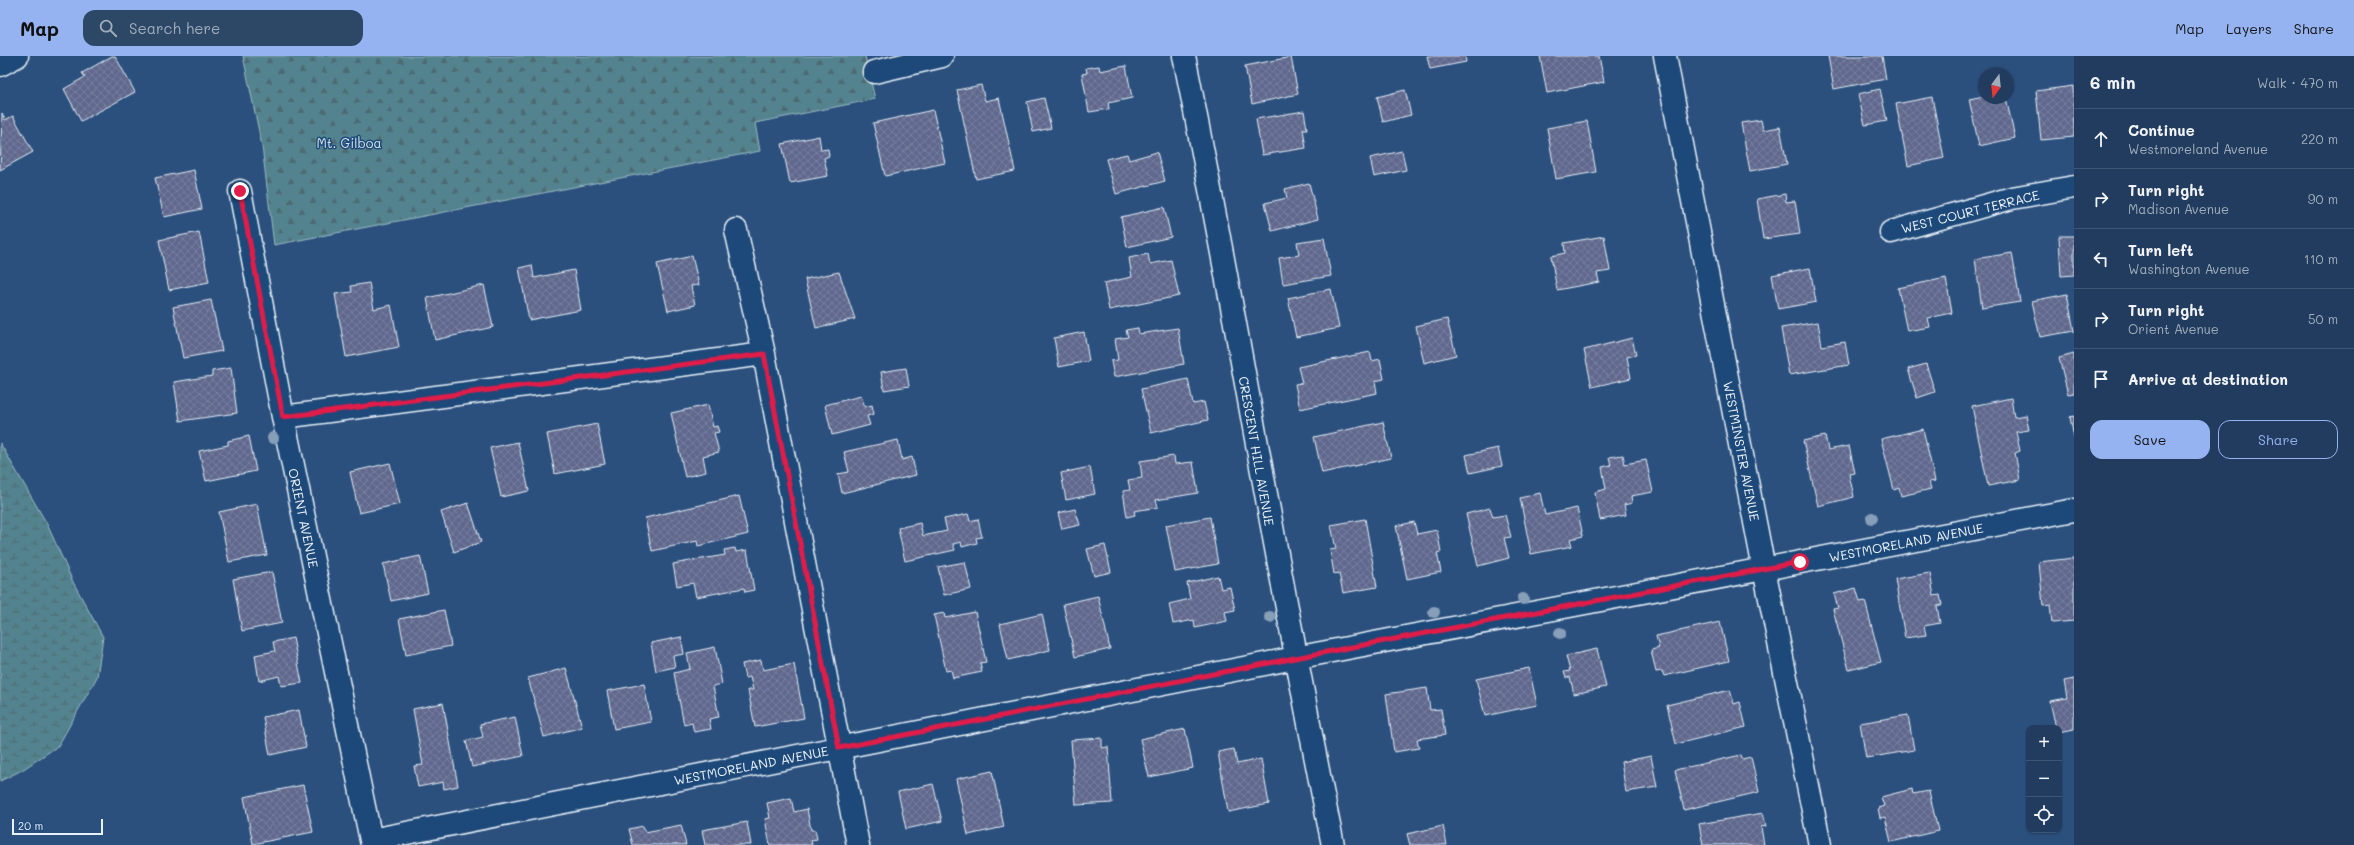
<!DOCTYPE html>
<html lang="en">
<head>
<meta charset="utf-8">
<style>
  body { margin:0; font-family:Mali,sans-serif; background:#2d4767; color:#f1f3f6 }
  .controls { position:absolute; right:12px; bottom:12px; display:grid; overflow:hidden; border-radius:8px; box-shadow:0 1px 3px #0004 }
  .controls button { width:36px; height:36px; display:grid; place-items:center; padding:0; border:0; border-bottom:1px solid #3e5673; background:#213c5e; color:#f1f3f6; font:20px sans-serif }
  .compass { position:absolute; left:1978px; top:12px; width:36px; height:36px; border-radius:50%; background:#213c5e; box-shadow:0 1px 3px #0004; rotate:195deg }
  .scale { position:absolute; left:12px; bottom:10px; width:91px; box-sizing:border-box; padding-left:4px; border:2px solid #e8f1f8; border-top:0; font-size:11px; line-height:14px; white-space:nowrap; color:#e8f1f8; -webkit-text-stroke:3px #1f4a7a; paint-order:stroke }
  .stop { position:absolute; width:12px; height:12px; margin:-9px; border:3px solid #e11d48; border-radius:50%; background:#fff }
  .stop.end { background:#e11d48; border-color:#fff; box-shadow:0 1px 4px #0008 }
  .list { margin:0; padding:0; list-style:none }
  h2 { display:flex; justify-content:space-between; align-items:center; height:52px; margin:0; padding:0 16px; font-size:17px }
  h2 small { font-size:13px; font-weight:400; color:#a2adbc }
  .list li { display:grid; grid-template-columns:26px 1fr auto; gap:12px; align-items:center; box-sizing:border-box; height:60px; padding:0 16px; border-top:1px solid #3e5673 }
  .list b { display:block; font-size:15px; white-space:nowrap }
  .list p { margin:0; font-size:13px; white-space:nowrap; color:#a2adbc }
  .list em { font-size:13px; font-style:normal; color:#a2adbc }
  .actions { display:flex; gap:8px; padding:12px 16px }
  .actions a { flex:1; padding:9px 0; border:1px solid #95b2f1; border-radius:12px; text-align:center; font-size:14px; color:#95b2f1 }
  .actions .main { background:#95b2f1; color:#111 }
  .icon { flex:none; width:22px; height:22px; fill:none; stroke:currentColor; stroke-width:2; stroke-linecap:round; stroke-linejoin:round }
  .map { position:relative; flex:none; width:2074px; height:789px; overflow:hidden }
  header { display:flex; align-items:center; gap:24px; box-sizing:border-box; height:56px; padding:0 20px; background:#95b2f1; color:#111 }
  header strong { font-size:19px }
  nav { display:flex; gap:22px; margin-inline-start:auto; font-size:14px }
  .search { width:280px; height:36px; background:#2d4767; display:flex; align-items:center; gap:10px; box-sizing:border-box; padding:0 14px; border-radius:12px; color:#a2adbc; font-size:15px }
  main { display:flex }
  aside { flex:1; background:#213c5e }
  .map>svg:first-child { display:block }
  .forest { fill:url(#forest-firs); stroke:#9ebac3 }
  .wetland { fill:url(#wetland-marsh); stroke:#9ebac3 }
  .building { fill:url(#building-cross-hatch); stroke:#e8f1f8 }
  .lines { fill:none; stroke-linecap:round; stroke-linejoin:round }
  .minor-casing { stroke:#e8f1f8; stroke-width:25 }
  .minor { stroke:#1f4a7a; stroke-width:22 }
  .tree { fill:#879fb8 }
  .route { stroke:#e11d48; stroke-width:5 }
  .labels { text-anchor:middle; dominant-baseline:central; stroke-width:3; stroke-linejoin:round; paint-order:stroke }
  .park-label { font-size:13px; fill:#d2e0e8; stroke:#1f4a7a }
  .street-label { font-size:13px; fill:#e8f1f8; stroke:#1f4a7a }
</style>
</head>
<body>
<header>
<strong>Map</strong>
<div class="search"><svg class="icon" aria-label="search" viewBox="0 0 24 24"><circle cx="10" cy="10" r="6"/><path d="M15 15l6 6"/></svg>Search here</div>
<nav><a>Map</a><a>Layers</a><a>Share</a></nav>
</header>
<main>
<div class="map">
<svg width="2074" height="789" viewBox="0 0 2074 789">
  <defs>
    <pattern id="forest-firs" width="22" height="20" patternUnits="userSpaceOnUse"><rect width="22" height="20" fill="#53838e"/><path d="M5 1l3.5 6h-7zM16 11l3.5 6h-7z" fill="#4e6b73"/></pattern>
    <pattern id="wetland-marsh" width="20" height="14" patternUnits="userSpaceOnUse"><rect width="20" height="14" fill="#53838e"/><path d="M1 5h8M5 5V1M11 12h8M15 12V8" fill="none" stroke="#4e6b73"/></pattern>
    <pattern id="building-cross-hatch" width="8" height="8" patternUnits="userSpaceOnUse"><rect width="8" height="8" fill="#60688d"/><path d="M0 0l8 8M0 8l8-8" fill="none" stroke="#777e9e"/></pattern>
  </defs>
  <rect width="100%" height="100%" fill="#2c507e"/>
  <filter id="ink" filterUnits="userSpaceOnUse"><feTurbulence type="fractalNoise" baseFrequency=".025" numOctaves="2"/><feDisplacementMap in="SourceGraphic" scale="8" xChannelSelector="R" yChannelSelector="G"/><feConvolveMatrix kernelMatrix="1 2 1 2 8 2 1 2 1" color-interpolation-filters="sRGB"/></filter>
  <g filter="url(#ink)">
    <path class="forest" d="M243 0H865L875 43 755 67 760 95 274 189 262 90Z"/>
    <path class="wetland" d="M0 387 47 468 73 526 103 581 97 621 58 690 22 714 0 725Z"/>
    <path class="building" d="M112 0H115L135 36 81 65 64 33 85 21 82 17Z
      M1427 0H1465L1466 6 1430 13Z
      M1540 0H1599L1604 26 1547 37Z
      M1828 0H1882L1886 23 1834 33Z
      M1291 1 1298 38 1252 48 1245 10Z
      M1099 10 1100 15 1126 10 1132 42 1108 47 1109 53 1089 56 1082 18 1087 17 1086 12Z
      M981 29 985 45 999 42 1015 115 976 123 957 34Z
      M2073 30 2074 81 2041 84 2036 35Z
      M1880 33 1887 65 1865 69 1858 38Z
      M1405 34 1411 59 1383 66 1377 41Z
      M1984 40V42H2006L2015 82 1979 90 1969 43Z
      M1932 41 1944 102 1908 110 1896 48Z
      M1044 42 1051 72 1033 76 1027 46Z
      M933 54 945 107 885 120 873 67Z
      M1304 55 1307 73H1303L1306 92 1262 99 1256 63Z
      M2 57 5 64 13 60 33 96 0 114Z
      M1761 64 1763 74 1780 71 1787 108 1750 115 1741 67Z
      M1587 65 1596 116 1556 123 1547 72Z
      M819 80 821 94 828 93 829 100 824 102 828 120 790 127 782 88Z
      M1402 95 1406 114 1374 121 1370 102Z
      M1157 96 1165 125 1116 138 1106 103 1127 98 1129 104Z
      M194 114 202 153 164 161 155 122Z
      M1309 127 1318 163 1272 175 1265 147 1287 142 1285 133Z
      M1785 138 1786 146 1795 145 1800 178 1763 183 1757 143Z
      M1164 151 1171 181 1127 191 1121 161Z
      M199 176 209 226 169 234 159 184Z
      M1604 180 1610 215 1597 217 1599 226 1557 234 1551 200 1565 197 1564 187Z
      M2059 180H2074V219L2061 220Z
      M1324 182 1331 220 1283 228 1279 202 1299 199 1297 186Z
      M2012 197 2020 246 1982 252 1975 203Z
      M1148 198 1150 208 1171 204 1179 240 1109 254 1104 227 1132 221 1129 202Z
      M692 200 699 229 691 230 695 249 668 255 657 208Z
      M532 209 534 222 574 214 581 254 529 264 519 212Z
      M1810 212 1816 246 1778 253 1772 219Z
      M839 216 855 263 816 272 805 223Z
      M1946 222 1952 257 1928 262 1930 271 1907 275 1898 232Z
      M369 227 374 253 391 249 399 291 346 301 335 238 352 236 351 230Z
      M484 229 493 271 435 284 427 242Z
      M1331 233 1339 272 1296 281 1288 242Z
      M2067 238 2074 275 2040 281 2032 245Z
      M211 244 222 295 183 302 173 251Z
      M1447 263 1456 299 1424 307 1416 270Z
      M1818 266 1822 290 1845 286 1849 309 1789 319 1781 272Z
      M1138 272 1139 278 1178 272 1184 308 1114 321 1111 305 1118 304 1115 283 1128 281 1126 274Z
      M1084 276 1089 305 1059 311 1054 282Z
      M1632 282 1636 299 1627 301 1631 322 1592 331 1584 294Z
      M1370 296 1372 305 1380 303 1384 323 1375 325 1377 337 1300 353 1295 328 1302 327 1298 311Z
      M2074 298V337L2068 338 2059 302Z
      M1926 308 1935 336 1917 342 1908 313Z
      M231 312 237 357 180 365 174 326 212 320V315Z
      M906 312 909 330 884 334 881 316Z
      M1188 323 1193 348 1204 346 1208 364 1151 377 1141 333Z
      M861 340 865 351 872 349 874 358 867 360 870 369 832 379 825 349Z
      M2011 342 2014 361 2026 359 2029 374 2016 376 2020 395 2015 397 2020 424 1988 430 1972 350Z
      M708 349 713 371 717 370 719 376 714 377 719 396 703 400 706 416 685 421 671 357Z
      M2074 360V382L2070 361Z
      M1383 366 1391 402 1322 417 1314 381Z
      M597 368 605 408 555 418 547 378Z
      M1923 373 1935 425 1929 426 1931 433 1901 440 1899 432 1894 434 1881 383Z
      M249 380 256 415 206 425 199 395 228 389V385Z
      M1825 380 1828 394 1849 390 1855 417 1849 418 1854 441 1818 450 1803 385Z
      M898 384 902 404 912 401 916 419 842 437 838 418 849 416 844 396Z
      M518 386 529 435 501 441 490 392Z
      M1498 392 1502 410 1470 417 1466 399Z
      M1623 399 1625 408 1646 404 1653 436 1631 440 1632 447 1624 449 1626 459 1600 464 1595 436 1606 433 1602 411 1611 409 1609 401Z
      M1174 400 1175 408 1193 406 1198 437 1156 444 1158 451 1134 455 1135 459 1127 461 1123 435 1130 434 1128 424 1142 422 1140 405Z
      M390 407 400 448 359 457 350 416Z
      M1090 411 1095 438 1066 444 1061 417Z
      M1540 437 1545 459 1577 452 1583 480 1570 483 1572 490 1531 498 1520 442Z
      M739 440 748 478 698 490 697 485 652 495 645 462Z
      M468 447 481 486 454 496 441 456Z
      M257 448 267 499 229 506 219 456Z
      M1490 452 1493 461 1505 459 1511 481 1504 482 1509 502 1478 510 1466 458Z
      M1075 453 1080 469 1062 473 1058 457Z
      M968 458 970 465 978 463 982 481 976 482 977 487 962 491 961 486 953 488 955 494 905 505 898 472 920 467 923 480 947 475 944 463Z
      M1210 461 1218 508 1175 516 1166 469Z
      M1365 463 1377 531 1343 537 1339 517 1334 518 1330 494 1336 493 1331 469Z
      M1414 466 1417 478 1437 474 1441 496 1437 497 1441 516 1407 523 1396 470Z
      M1105 489 1111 516 1094 520 1087 493Z
      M735 492 736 496 747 494 754 534 745 536 744 532 696 541 693 527 677 530 673 508 725 499 724 494Z
      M420 500 428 537 391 545 383 508Z
      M2074 502V565L2052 567 2050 549 2043 550 2039 506Z
      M965 506 971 533 944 539 938 511Z
      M272 516 282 567 242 575 233 523Z
      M1930 517 1934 540 1940 539 1942 549 1937 550 1940 567 1924 570 1926 579 1905 582 1895 523Z
      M1218 520 1221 533 1230 531 1235 554 1225 556 1227 565 1195 572 1194 564 1173 568 1169 548 1190 543 1187 527Z
      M1856 532 1860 546 1865 545 1881 606 1849 614 1833 553 1838 552 1834 538Z
      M1098 540 1110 593 1075 601 1063 548Z
      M444 554 451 590 406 599 399 563Z
      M975 556 986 606 980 607 982 616 953 622 951 614 946 615 934 559 944 557 945 562Z
      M1042 558 1050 594 1008 604 1000 568Z
      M1720 566 1729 605 1664 620 1662 615 1656 616 1651 594 1659 592 1656 580Z
      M681 581 684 598 673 600 675 611 656 615 651 587Z
      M293 582 302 627 281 630 279 620 259 625 255 599 275 595 273 586Z
      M715 591 722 628 713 630 719 661 709 663 711 673 694 676 692 667 684 669 674 617 690 613 687 597Z
      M1597 593 1606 631 1574 638 1570 621 1566 622 1564 616 1570 615 1566 600Z
      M761 604 763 614 794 608 804 662 755 671 748 634H753L750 621 745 622 742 608Z
      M566 612 582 671 544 681 528 622Z
      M1529 612 1537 649 1485 660 1476 623Z
      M2074 623V673L2059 676V672H2056L2050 645 2067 642 2064 625Z
      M644 628 651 666 614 673 607 635Z
      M1427 632 1430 654 1441 653 1445 679 1417 683 1419 692 1394 696 1386 638Z
      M1730 634 1734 648 1740 646 1746 671 1676 688 1667 649Z
      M443 647 458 730 444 733 443 726 418 731 414 710 423 709 413 653Z
      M299 654 306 691 270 699 263 661Z
      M1908 659 1914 694 1866 702 1860 667Z
      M515 661 523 700 472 711 466 685 483 681 480 668Z
      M1185 673 1193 712 1149 721 1140 683Z
      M1102 682V692L1108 691 1112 747 1076 749 1071 684Z
      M1234 693 1237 708 1261 703 1269 748 1228 756 1218 696Z
      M1741 699 1742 703 1751 701 1759 736 1684 754 1675 714Z
      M1651 700 1657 731 1626 736 1621 706Z
      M992 715 1004 771 968 779 956 723Z
      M933 728 942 765 906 773 898 736Z
      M303 729 313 776 253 788 244 741Z
      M1912 733 1913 738 1929 735 1938 775 1891 786 1885 761 1880 762 1878 752 1884 750 1881 741Z
      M791 742 794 756 807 753 811 774H815L817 783 811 784 812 789H770L765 763 770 762 767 747Z
      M1763 757 1766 770 1761 771 1764 789H1703L1699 768Z
      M747 766 751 789H705L702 774Z
      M681 769 686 789H633L629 773 643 770 645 776Z
      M1443 770 1447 789H1410L1407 778Z"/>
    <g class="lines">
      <defs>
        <path id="minor" d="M1184 0C1237 262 1279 527 1333 789
          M1665 0 1764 513 1820 789
          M0 9 17 0
          M874 16 942 0
          M240 135 283 361 372 789
          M736 174 764 298 858 789
          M1891 176 2012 142 2074 131
          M283 361 764 298
          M371 784 1295 602 2074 454"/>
      </defs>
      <use href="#minor" class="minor-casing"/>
      <use href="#minor" class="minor"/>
    </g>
    <g class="tree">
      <circle cx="273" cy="382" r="6"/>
      <circle cx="1872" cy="462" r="6"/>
      <circle cx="1523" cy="543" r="6"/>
      <circle cx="1434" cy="556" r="6"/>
      <circle cx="1270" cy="561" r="6"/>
      <circle cx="1560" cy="577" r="6"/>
    </g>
  </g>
  <g class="lines" filter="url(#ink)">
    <path class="route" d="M240 135 283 361 764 298 839 692 1295 602 1800 506"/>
  </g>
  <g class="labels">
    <g class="park-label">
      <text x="349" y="86">Mt. Gilboa</text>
    </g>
    <g class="street-label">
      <text transform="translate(1970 155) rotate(-14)">WEST COURT TERRACE</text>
      <text transform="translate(1257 395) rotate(80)">CRESCENT HILL AVENUE</text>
      <text transform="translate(1742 395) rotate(79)">WESTMINSTER AVENUE</text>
      <text transform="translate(304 462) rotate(78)">ORIENT AVENUE</text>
      <text transform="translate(1906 486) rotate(-11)">WESTMORELAND AVENUE</text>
      <text transform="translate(751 709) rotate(-11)">WESTMORELAND AVENUE</text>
    </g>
  </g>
</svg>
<div class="controls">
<button>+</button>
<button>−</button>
<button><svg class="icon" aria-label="locate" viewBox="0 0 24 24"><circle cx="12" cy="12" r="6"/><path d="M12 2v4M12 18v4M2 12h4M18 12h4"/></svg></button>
</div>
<svg class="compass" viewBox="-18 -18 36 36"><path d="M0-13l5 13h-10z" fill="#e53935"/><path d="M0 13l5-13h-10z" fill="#a2adbc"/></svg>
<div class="scale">20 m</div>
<div class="stop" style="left:1800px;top:506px"></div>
<div class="stop end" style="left:240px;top:135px"></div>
</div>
<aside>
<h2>6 min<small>Walk · 470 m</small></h2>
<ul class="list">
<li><svg class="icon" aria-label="ahead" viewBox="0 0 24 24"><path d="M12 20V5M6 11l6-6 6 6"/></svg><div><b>Continue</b><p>Westmoreland Avenue</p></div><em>220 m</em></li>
<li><svg class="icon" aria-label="right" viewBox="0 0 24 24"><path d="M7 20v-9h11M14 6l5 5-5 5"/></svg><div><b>Turn right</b><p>Madison Avenue</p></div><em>90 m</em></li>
<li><svg class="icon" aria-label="left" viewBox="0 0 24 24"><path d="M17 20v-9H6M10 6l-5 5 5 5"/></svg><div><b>Turn left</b><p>Washington Avenue</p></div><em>110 m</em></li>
<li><svg class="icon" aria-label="right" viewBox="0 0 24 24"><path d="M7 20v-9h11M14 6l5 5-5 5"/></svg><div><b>Turn right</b><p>Orient Avenue</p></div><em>50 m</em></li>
<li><svg class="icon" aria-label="arrive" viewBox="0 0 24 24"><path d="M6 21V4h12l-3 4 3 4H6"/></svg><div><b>Arrive at destination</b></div></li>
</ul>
<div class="actions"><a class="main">Save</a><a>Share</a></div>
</aside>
</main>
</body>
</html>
